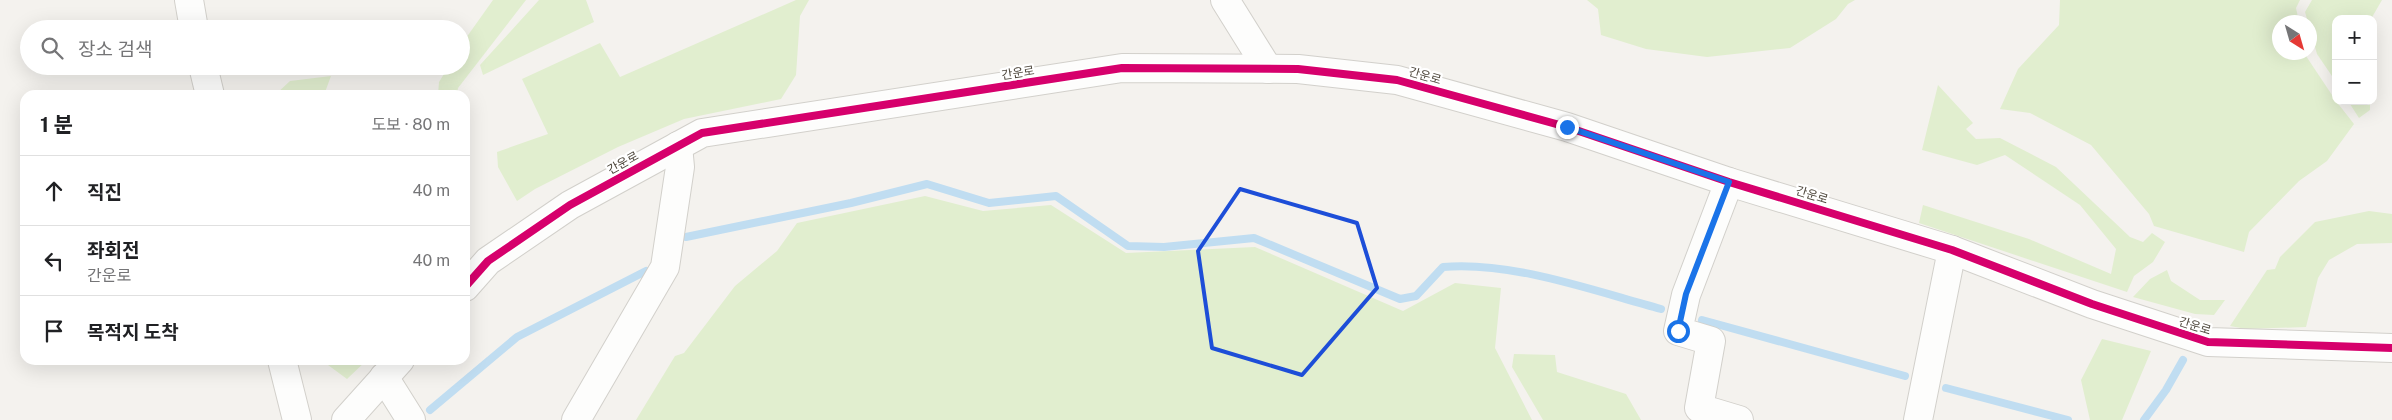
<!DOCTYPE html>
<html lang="ko">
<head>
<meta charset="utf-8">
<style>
  body { margin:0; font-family:"Public Sans","Noto Sans KR",sans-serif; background:#f6f6f6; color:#202124 }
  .controls { position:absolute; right:15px; top:15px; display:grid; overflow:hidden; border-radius:10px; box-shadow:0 5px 20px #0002 }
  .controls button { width:45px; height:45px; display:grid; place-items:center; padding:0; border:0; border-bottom:1px solid #e0e0e0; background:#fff; color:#202124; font:25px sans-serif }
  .compass { position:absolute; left:2272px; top:15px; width:45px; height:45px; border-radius:50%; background:#fff; box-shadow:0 5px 20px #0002; rotate:143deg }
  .stop { position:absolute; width:15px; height:15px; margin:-11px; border:4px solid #1a73e8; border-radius:50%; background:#fff }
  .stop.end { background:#1a73e8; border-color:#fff; box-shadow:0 1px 5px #0008 }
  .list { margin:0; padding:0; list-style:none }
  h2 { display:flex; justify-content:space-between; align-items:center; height:65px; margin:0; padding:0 20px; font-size:21px }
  h2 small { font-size:16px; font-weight:400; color:#757577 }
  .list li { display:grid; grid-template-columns:32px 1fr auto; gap:15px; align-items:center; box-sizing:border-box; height:70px; padding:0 20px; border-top:1px solid #e0e0e0 }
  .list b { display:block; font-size:19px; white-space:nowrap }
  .list p { margin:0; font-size:16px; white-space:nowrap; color:#757577 }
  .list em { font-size:16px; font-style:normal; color:#757577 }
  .icon { flex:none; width:28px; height:28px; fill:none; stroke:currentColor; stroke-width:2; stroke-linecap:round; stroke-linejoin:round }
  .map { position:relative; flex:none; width:2392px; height:420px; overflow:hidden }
  .search { position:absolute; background:#fff; box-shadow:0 5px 20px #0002; left:20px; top:20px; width:450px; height:55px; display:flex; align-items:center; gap:12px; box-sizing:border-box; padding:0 18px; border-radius:28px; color:#757577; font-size:19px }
  .panel { position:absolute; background:#fff; box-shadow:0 5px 20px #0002; left:20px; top:90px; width:450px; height:275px; border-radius:15px }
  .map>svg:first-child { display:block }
  .green { fill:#e1eecf }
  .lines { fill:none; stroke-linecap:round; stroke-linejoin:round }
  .stream { stroke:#c0ddf1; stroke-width:8 }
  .minor-casing { stroke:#d2d0cb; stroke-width:30 }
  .tertiary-casing { stroke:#d2d0cb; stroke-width:30 }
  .minor { stroke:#fdfdfc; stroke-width:28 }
  .tertiary { stroke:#fdfdfc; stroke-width:28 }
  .cycleway-casing { stroke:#fff; stroke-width:11 }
  .cycleway { stroke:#d6006c; stroke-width:8 }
  .route { stroke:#1a73e8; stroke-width:6 }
  .marked { fill:none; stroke:#1d4ed8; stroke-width:4; stroke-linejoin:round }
  .labels { text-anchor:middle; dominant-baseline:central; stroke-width:4.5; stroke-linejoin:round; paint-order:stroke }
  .street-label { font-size:12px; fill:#4b4439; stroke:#fff }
</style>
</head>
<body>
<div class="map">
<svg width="2392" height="420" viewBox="0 0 2392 420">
  <rect width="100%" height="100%" fill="#f4f2ee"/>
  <path class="green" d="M493 0H526L458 88 457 95H438L439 82 449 66H461V45Z
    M539 0H586L594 22 483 75 480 65Z
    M796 0H809L800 16 796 75 781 99 684 119 618 147 535 189 517 201 498 167 497 152 548 134 522 79 600 43 620 77Z
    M1587 0H1855L1848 4 1836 19 1790 48 1707 57 1646 49 1601 35 1598 9Z
    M2060 0H2300L2296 8 2299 22H2280V52L2304 53 2336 101 2354 124 2327 161 2299 181 2249 232 2244 252 2154 226 2149 214 2091 145 2030 113 2000 109 2018 69 2059 25Z
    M2312 0H2382L2371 19H2336V82L2317 54 2305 12Z
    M331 76 324 95H275L290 81Z
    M1938 85 1973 123 1966 129 1976 139 2000 138 2056 167 2130 237 2143 242 2152 233 2165 242 2153 262 2134 276 2127 292 1919 223 1923 205 2029 239 2111 274 2116 249 2080 205 2005 155 1977 165 1922 150Z
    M2348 101H2370V110L2359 118Z
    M925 196 983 211 1051 205 1126 253 1255 247 1403 311 1455 283 1501 288 1495 348 1532 420H636L675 356 684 353 735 286 777 251 797 223Z
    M2369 211 2392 214V243L2357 244 2329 260 2318 278 2306 327 2246 329 2230 326 2267 270 2275 269 2280 257 2315 222Z
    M2167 270 2171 281 2200 300H2225L2214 315 2195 314 2133 297 2150 279Z
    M2102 339 2151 351 2122 420H2090L2081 380Z
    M1514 354 1555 355 1557 372 1626 394 1641 420H1543L1512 367Z
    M307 360H367L347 379 328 365Z"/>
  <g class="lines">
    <path class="stream" d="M686 237 851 203 927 184 989 203 1056 196 1128 246 1164 247 1254 238 1400 299 1416 296 1443 267C1512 261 1594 291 1661 309
      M1702 320 1905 376
      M1946 388 2068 420
      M430 410 517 337 646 271
      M2144 420 2166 390 2183 360"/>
    <defs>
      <path id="minor" d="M1225 0 1268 69
        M1729 182 1686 295 1678 331 1711 341 1699 408 1739 420
        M384 377 411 420
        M576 420 665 267 680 167 678 146
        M1918 420 1952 250"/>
      <path id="tertiary" d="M189 0 194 29
        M203 66 210 95
        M465 287 488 261 570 205 702 133 1122 68 1298 69 1397 80 1567 127 1729 182 1952 250 2092 304 2208 342 2392 348
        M282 360 297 420
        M346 420 400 360"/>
    </defs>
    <use href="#minor" class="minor-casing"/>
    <use href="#tertiary" class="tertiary-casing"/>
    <use href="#minor" class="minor"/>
    <use href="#tertiary" class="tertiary"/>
    <defs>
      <path id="cycleway" d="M465 287 488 261 570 205 702 133 1122 68 1298 69 1397 80 1567 127 1729 182 1952 250 2092 304 2208 342 2392 348"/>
    </defs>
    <use href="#cycleway" class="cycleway-casing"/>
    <use href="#cycleway" class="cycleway"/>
  </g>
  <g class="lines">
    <path class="route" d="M1567 127 1729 182 1686 294 1678 331"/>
  </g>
  <path class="marked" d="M1240 189 1357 223 1377 288 1302 375 1212 348 1198 251Z"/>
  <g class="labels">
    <g class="street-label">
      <text transform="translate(1018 73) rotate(-9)">간운로</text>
      <text transform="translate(1425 76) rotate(16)">간운로</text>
      <text transform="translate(623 163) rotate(-29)">간운로</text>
      <text transform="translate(1812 195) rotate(17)">간운로</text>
      <text transform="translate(2195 326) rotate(17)">간운로</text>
    </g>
  </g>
</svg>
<div class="controls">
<button>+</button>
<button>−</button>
</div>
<svg class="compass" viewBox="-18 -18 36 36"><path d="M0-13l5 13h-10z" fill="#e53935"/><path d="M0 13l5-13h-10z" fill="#757577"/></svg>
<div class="stop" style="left:1678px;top:331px"></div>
<div class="stop end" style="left:1567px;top:127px"></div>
<div class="search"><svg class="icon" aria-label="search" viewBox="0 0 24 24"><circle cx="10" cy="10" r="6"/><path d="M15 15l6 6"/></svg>장소 검색</div>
<section class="panel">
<h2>1 분<small>도보 · 80 m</small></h2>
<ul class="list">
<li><svg class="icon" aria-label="ahead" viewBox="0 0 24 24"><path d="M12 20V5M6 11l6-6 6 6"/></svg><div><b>직진</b></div><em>40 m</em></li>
<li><svg class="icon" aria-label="left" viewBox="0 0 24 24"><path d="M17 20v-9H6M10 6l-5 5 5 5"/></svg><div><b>좌회전</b><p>간운로</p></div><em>40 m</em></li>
<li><svg class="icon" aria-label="arrive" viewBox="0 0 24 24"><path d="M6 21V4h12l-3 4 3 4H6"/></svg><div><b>목적지 도착</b></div></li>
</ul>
</section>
</div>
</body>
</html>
